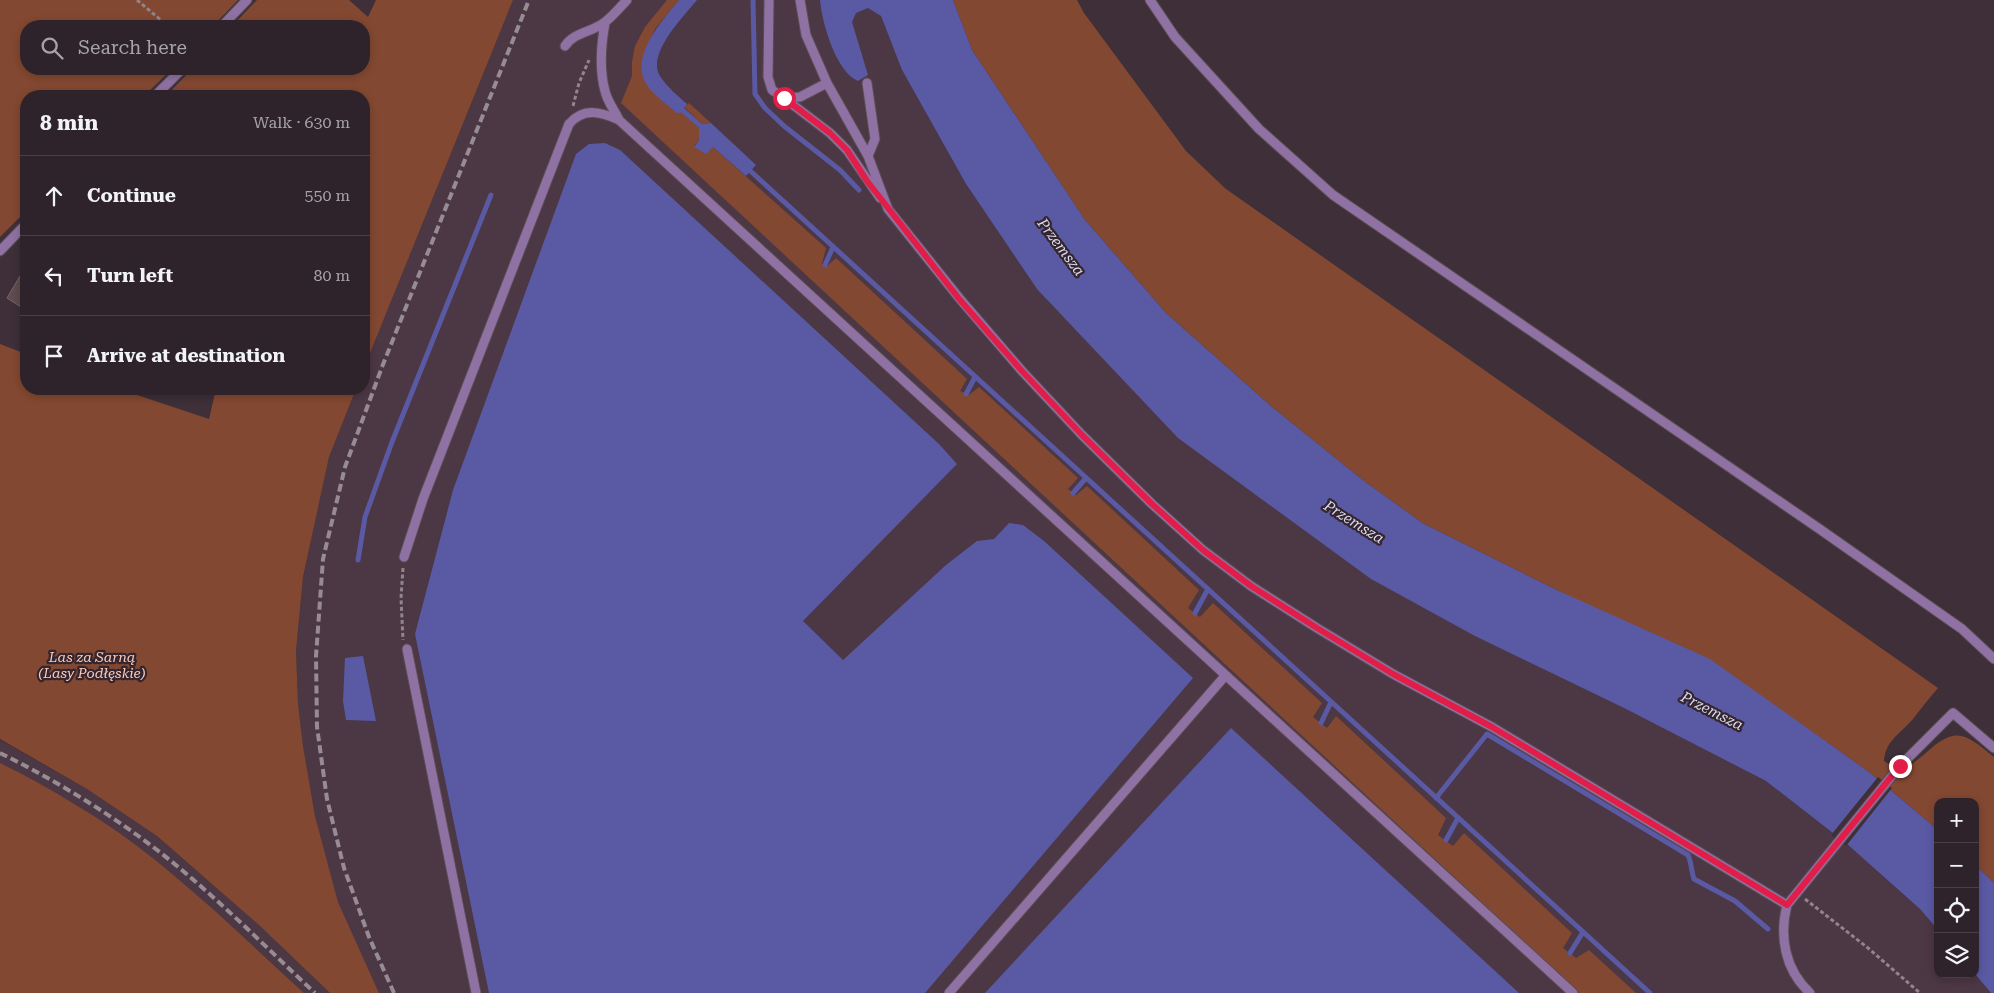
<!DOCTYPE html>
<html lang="en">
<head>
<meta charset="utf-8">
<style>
  body { margin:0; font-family:"Roboto Serif",serif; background:#3a2f36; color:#f1f3f6 }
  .controls { position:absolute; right:15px; bottom:15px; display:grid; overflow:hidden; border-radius:10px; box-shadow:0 2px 8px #0003 }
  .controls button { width:45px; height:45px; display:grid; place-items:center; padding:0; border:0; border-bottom:1px solid #494047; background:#2e232a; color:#f1f3f6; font:25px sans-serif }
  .stop { position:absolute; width:15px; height:15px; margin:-11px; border:4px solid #e11d48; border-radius:50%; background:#fff }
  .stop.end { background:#e11d48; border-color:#fff; box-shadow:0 1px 5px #0008 }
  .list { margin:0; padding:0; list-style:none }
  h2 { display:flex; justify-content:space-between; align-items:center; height:65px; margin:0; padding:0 20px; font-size:21px }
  h2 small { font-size:16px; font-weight:400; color:#a7a4a8 }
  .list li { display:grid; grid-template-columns:32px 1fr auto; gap:15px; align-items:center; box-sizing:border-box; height:80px; padding:0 20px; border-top:1px solid #494047 }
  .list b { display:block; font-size:19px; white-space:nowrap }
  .list em { font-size:16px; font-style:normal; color:#a7a4a8 }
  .icon { flex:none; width:28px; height:28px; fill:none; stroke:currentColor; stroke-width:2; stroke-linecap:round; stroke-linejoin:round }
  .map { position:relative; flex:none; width:1994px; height:993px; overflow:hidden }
  .search { position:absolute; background:#2e232a; box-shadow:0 2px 8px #0003; left:20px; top:20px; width:350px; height:55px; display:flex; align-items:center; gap:12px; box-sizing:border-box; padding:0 18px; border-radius:20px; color:#a7a4a8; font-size:19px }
  .panel { position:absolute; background:#2e232a; box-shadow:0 2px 8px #0003; left:20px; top:90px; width:350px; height:305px; border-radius:20px }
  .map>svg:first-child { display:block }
  .built { fill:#4c3744 }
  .green { fill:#834831 }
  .water { fill:#5a59a4 }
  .pier { fill:#3e2f38 }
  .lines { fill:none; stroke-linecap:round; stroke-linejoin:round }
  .stream { stroke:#5a59a4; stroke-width:5 }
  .building { fill:#5f4b4d; stroke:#796567 }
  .service-casing { stroke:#5b4d55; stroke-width:11 }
  .path { stroke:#91858c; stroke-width:3; stroke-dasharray:4 2.5; stroke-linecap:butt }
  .service { stroke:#8f72a3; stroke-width:9 }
  .rail { stroke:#988c93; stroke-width:4; stroke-dasharray:8 4; stroke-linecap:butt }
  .route { stroke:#e11d48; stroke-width:6 }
  .labels { text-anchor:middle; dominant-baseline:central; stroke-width:4.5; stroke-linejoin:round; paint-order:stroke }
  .park-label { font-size:14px; font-style:italic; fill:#fbccbb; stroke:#34252e }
  .water-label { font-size:15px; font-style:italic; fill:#d9dbf0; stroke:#34252e }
</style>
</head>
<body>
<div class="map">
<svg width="1994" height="993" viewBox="0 0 1994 993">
  <rect width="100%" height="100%" fill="#3e2f38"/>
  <path class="built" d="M513 0H873L881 16 902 70 966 184 1037 289 1475 636 1624 708 1766 781 1847 844 1920 909 1938 930V974H1975L1991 993H379L338 902 315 816 303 746 298 704 296 651 303 577 329 457 356 389H364V368Z
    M0 740 87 789 157 836 260 926 330 993H304L245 938 145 852 74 804 0 763Z"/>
  <path class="green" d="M0 0H238L213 26H26V69H172L144 96H26V211L0 237Z
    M257 0H349L368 17 376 0H513L364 368V96H166L192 69H364V26H232Z
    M667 0H679L655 29 643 56 678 114 681 111 699 128V140L694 146 713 147 826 248 822 264 827 266 836 258 967 379 960 391 969 395 979 387 1078 478 1068 489 1076 495 1087 486 1199 590 1188 608 1200 617 1213 603 1322 703 1313 717 1327 728 1336 716 1446 818 1438 835 1453 846 1464 833 1572 933 1563 948 1576 958 1589 950 1636 993H1579L621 103 632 76V62L635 46 645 27Z
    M953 0H1077L1084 13 1186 151 1226 189 1938 688C1929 698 1921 709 1913 719 1901 733 1885 741 1884 761L1904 774C1909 765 1919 759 1927 752 1956 725 1966 734 1994 757V883L1975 865V802H1938V830L1869 772 1798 722 1559 591 1424 524 1364 481 1272 407 1166 313 1085 220 972 50Z
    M689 103 711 123 702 124 684 107Z
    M0 344 26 354V389H119L209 419 216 389H356L329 457 303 577 296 651 298 704 303 746 315 816 338 902 379 993H330L260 926 157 836 87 789 0 739Z
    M0 763C47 786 104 820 145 852 201 896 252 945 304 993H0Z"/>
  <path class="water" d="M679 0H697C684 16 646 54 660 76 667 87 678 96 687 104L684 108 702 124 711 123 756 165 746 176 713 147 706 154 694 147 699 140V128L681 112 678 114C668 105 654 96 647 85 628 57 663 20 679 0Z
    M820 0H953L972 50 1085 220 1166 313 1272 407 1364 481 1424 524 1559 591 1710 659 1869 772 1938 830V930L1920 909 1847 844 1766 781 1624 708 1475 636 1371 579 1178 438 1037 289 966 184 902 70 881 16 868 8 856 13 852 22 868 75 858 81C836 72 822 23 820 0Z
    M605 143 620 150 939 444 957 464 803 621 843 660 946 565 977 541 994 539 1009 523 1023 525 1044 541 1193 678 925 993H489L415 634 453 490 576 154 589 144Z
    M363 656 376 721 346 720 343 701 345 658Z
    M1231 728 1519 993H985Z
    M1975 865 1994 883V993H1991L1975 974Z"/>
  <path class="pier" d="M1878 777 1892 788 1846 846 1831 835Z"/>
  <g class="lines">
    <path class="stream" d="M753 0 755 94 765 108 784 126 840 170 859 190
      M746 167 1650 993
      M825 265 833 247
      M966 394 975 377
      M1073 493 1086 478
      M358 560 365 517 392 442 491 195
      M1195 613 1208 589
      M1321 723 1331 702
      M1436 798 1487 734 1688 855C1692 864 1691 871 1694 879L1735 901 1768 929
      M1446 840 1458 818
      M1570 953 1583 932"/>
  </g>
  <path class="building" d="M20 276 26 280V310L7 298Z"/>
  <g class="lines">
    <defs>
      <path id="service" d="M769 0 768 77 772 90 784 98 800 97 827 83
        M800 0 806 35 827 83 868 156 888 209 960 299 1022 371 1082 435 1152 504 1203 550 1251 586 1317 628 1393 674 1492 727 1787 905
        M1150 0 1175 37 1259 129 1333 195 1821 530 1962 629 1994 659
        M605 23C601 45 599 69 605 91 607 101 615 111 619 120L1573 993
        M222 26 247 0
        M565 46C574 32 593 32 605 22 613 16 620 7 627 0
        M867 83 875 139 868 156
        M155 96 182 69
        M784 98 830 133 847 150 880 198
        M0 251 26 224
        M404 557 423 499 569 124C584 107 601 112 619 120
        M407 649 476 993
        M949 993 1225 676
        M1810 993C1785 970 1779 937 1787 905L1900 766 1953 713 1994 748"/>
    </defs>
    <use href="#service" class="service-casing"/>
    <path class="path" d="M137 0 168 26
      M573 106 579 83 589 60
      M403 568 401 598 403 640
      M1805 899 1868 948 1920 993"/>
    <use href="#service" class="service"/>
    <path class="rail" d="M0 753C47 776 94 804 137 835 201 881 257 939 315 993
      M394 993 369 937 344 868 327 799 317 727 316 656 323 559 345 467 382 367 529 0"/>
  </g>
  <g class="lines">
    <path class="route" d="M784 98 830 133 847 150 867 181 960 300 1022 371 1082 435 1152 504 1203 550 1251 586 1317 628 1393 674 1492 727 1787 905 1900 766"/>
  </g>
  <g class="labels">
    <g class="park-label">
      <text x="92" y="657">Las za Sarną<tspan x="92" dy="16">(Lasy Podłęskie)</tspan></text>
    </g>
    <g class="water-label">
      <text transform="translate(1061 247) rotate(53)">Przemsza</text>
      <text transform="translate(1354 522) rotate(32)">Przemsza</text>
      <text transform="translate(1712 711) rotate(27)">Przemsza</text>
    </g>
  </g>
</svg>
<div class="controls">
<button>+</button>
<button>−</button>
<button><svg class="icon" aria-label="locate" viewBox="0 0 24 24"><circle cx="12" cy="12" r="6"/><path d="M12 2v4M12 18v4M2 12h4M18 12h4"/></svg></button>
<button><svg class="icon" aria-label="layers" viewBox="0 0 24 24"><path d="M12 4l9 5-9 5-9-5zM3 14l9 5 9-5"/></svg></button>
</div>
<div class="stop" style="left:784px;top:98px"></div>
<div class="stop end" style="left:1900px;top:766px"></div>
<div class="search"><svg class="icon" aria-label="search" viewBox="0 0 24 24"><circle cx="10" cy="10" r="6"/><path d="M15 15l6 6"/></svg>Search here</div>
<section class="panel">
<h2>8 min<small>Walk · 630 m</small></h2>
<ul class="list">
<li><svg class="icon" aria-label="ahead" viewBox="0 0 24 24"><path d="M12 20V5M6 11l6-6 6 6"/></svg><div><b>Continue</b></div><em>550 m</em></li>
<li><svg class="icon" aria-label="left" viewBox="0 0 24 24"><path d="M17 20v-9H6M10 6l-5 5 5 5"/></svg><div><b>Turn left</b></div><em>80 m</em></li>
<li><svg class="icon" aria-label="arrive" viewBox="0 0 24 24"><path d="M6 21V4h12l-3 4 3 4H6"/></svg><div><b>Arrive at destination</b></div></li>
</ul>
</section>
</div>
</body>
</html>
